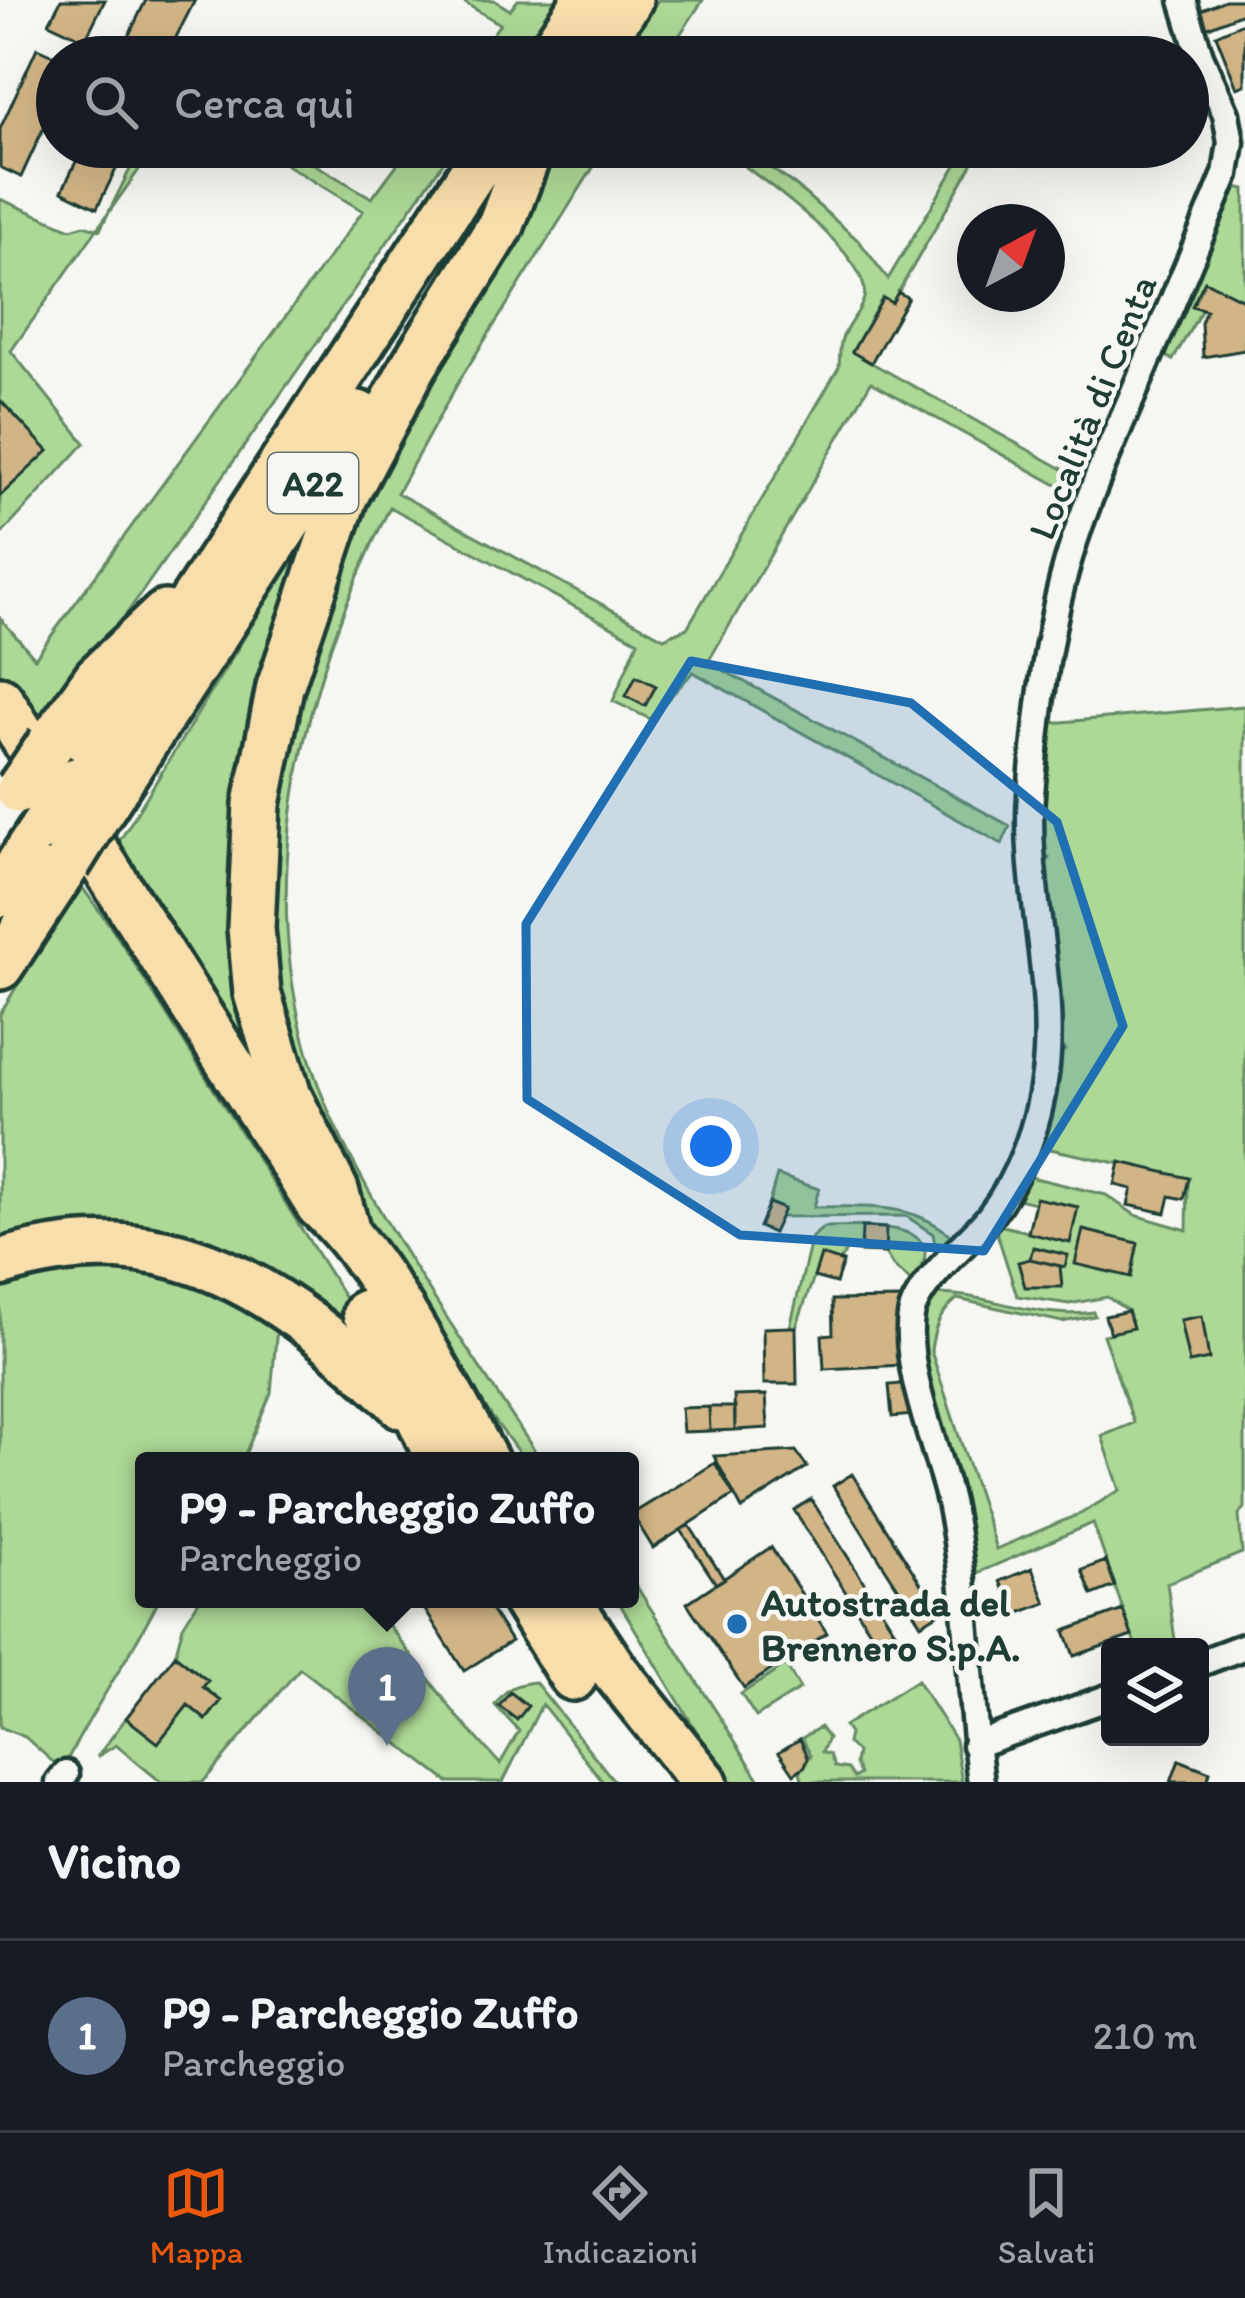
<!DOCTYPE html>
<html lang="it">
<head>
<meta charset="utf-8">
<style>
  body { margin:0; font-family:Itim,sans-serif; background:#242831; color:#f1f3f6 }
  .controls { position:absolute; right:36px; bottom:36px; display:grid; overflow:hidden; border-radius:12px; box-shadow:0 12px 48px #0002 }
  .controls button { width:108px; height:108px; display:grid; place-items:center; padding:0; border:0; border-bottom:3px solid #363941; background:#171b24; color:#f1f3f6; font:60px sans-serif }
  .compass { position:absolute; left:957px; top:204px; width:108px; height:108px; border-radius:50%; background:#171b24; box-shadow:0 12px 48px #0002; rotate:41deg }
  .you { position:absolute; left:711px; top:1146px; width:42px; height:42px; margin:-30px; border:9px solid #fff; border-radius:50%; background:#1a73e8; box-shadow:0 0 0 18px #1a73e833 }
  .badge { display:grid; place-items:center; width:78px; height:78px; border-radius:50%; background:#ea580c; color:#fff; font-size:39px; font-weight:700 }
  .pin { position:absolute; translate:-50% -99px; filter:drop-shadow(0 3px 6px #0008) }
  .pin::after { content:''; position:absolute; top:63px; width:42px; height:36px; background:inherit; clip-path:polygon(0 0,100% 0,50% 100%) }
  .popup { position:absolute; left:135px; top:1452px; width:504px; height:156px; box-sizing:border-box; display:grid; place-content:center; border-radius:12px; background:#171b24; filter:drop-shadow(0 3px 9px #0005); font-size:39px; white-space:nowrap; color:#9ea1a6 }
  .popup b { font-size:45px; color:#f1f3f6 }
  .popup::after { content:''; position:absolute; left:50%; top:100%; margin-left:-24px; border:24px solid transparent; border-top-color:#171b24 }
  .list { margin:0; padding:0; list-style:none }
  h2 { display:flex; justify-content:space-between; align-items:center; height:156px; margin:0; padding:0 48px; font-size:51px }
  h2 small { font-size:39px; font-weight:400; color:#9ea1a6 }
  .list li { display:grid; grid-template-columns:78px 1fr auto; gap:36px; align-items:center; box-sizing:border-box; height:192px; padding:0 48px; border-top:3px solid #363941 }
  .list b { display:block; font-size:45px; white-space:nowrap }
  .list p { margin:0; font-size:39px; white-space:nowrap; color:#9ea1a6 }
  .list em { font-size:39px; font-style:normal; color:#9ea1a6 }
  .icon { flex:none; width:66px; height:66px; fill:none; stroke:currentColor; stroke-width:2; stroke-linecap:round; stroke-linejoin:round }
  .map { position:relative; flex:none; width:1245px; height:1782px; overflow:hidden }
  .search { position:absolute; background:#171b24; box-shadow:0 12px 48px #0002; left:36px; right:36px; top:36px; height:132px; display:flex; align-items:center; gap:30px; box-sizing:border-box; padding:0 42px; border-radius:66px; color:#9ea1a6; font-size:45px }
  .sheet { height:348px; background:#171b24 }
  nav { display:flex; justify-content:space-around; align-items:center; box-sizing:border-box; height:168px; border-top:3px solid #363941; background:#171b24; font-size:33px; color:#9ea1a6 }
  nav a { display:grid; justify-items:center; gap:6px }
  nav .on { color:#ea580c }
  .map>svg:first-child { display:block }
  .green { fill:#add896; stroke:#668a65; stroke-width:3 }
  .building { fill:#d2b586; stroke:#1f3d34; stroke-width:3 }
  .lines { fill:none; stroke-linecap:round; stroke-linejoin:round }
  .street-casing { stroke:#1f3d34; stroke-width:33 }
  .highway-casing { stroke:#1f3d34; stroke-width:54 }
  .street { stroke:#f6f6f2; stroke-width:24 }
  .highway { stroke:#f8deab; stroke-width:45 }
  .highway-bridge-casing { stroke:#1f3d34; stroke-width:54; stroke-linecap:butt }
  .highway-bridge { stroke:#f8deab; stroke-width:45 }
  .marked { fill:#1f6fb2; fill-opacity:0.2; stroke:#1f6fb2; stroke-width:9; stroke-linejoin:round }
  .poi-dot { fill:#1f6fb2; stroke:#f6f6f2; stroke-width:4.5 }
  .labels { text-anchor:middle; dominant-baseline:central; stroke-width:9; stroke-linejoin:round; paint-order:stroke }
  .shield { fill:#f6f6f2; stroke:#60746d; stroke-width:3 }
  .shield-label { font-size:36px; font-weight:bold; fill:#1f3d34 }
  .street-label { font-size:39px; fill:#1f3d34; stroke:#f6f6f2 }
  .poi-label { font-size:39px; font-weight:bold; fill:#1f3d34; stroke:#f6f6f2; text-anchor:start }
</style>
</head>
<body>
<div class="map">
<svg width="1245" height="1782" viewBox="0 0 1245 1782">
  <rect width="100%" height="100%" fill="#f6f6f2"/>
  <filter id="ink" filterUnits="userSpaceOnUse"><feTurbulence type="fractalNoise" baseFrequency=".00833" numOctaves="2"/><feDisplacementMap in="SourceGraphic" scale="24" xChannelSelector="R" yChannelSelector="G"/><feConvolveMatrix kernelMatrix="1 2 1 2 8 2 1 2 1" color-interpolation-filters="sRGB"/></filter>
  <g filter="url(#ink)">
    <path class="green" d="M460 0H494L510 10 518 0H557L517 57H476L500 24Z
      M658 0H703L665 57H620Z
      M141 147H155L11 351 85 443 0 536V496L48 451 0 400V199L71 229 84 225 100 230Z
      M257 147H285L372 198 410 147H454L36 743 0 688V618L35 658 363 211Z
      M562 147H606L459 381 397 493 664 638 687 628 839 367C840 359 839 347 842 339 846 325 861 312 864 298 874 255 750 170 718 147H741L796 186 859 241 888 279 967 147H982L892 303 882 299 852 352 1086 482 1082 499 871 382 708 662 1010 826 1002 844 693 672 650 719 613 701 638 641 390 507C291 704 239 939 344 1144 398 1252 476 1359 541 1461H525L492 1417 342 1178 278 1047 260 809 352 499Z
      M1232 186 1245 189V301L1205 281 1193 306 1202 309 1173 360 1160 353Z
      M330 498 252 777 291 1121 111 855Z
      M1245 706V1508L1239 1515 1242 1553 1167 1583 1176 1647H1136L1093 1523 975 1574 916 1332 931 1294C987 1292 1037 1321 1093 1312L1095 1316 1062 1322 957 1299C939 1315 934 1327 931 1351L996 1549 1082 1513 1120 1490 1102 1436 1134 1423 1103 1335 1133 1328 1128 1311 1107 1297 1069 1304 1017 1296 994 1224 1028 1232 1035 1203 1009 1197 1022 1175 1106 1195 1135 1215 1187 1230 1188 1178 1036 1146 1053 1090 1059 1054 1065 1050 1057 1036 1044 870 1049 858 1042 852 1051 723Z
      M79 883 112 928 381 1355 263 1276 0 1254V1014Z
      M777 1175 819 1189 814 1207C867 1207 916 1201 957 1241L938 1261 933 1234 906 1216 780 1217 783 1209 769 1203Z
      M824 1227C848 1227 921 1220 925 1251 926 1261 920 1272 917 1280L913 1283 893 1266 885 1253 847 1250 840 1260 836 1283 814 1277 796 1327H790L812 1237Z
      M126 1259 278 1316 271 1393 242 1461H144V1599H159C130 1658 91 1711 62 1770L25 1737 0 1727V1272Z
      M630 1576 761 1782H727L617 1599H630Z
      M200 1599H369L456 1715 500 1764 519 1731 495 1705C506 1688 515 1684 535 1682L615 1782H603L542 1704 503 1782H448L300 1668 203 1782H161L116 1745 97 1757 126 1718 158 1742 188 1705 206 1719 221 1701 203 1687 207 1680 175 1655 183 1626Z
      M786 1665 800 1689 756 1717 741 1694Z
      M917 1680 955 1740 962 1782H803L800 1772 811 1755 802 1738 820 1727 828 1738 822 1752 830 1755 835 1767 848 1769 854 1778 860 1774 855 1764 857 1752 847 1743 849 1734 844 1726Z"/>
    <path class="building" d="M61 0H105L85 40 49 23Z
      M146 0H195L166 57H152L125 43Z
      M1225 0H1245V12L1206 28 1200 11Z
      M1245 22V85L1237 88 1216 35Z
      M37 48 57 57V99L21 177 0 167V129Z
      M83 147H127L97 208 62 191Z
      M1205 281 1245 301V350L1203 357 1201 323 1206 310 1192 306Z
      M898 292 908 298 871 363 852 352 883 298 892 303Z
      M0 400 48 451 0 496Z
      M636 676 656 686 645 706 626 696Z
      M1120 1162 1189 1178 1184 1199 1170 1196 1166 1213 1128 1205 1132 1189 1115 1185Z
      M1036 1198 1078 1207 1070 1243 1028 1233Z
      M769 1203 784 1209 773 1233 759 1227Z
      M862 1227 886 1228 885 1253 861 1252Z
      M1083 1230 1138 1243 1131 1277 1075 1264Z
      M1033 1247 1068 1255 1065 1267 1030 1259Z
      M821 1255 843 1262 836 1283 814 1277Z
      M1030 1259 1060 1266 1062 1287H1025L1018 1262Z
      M901 1299 904 1365 824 1369 822 1335 833 1334 832 1300Z
      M1128 1311 1133 1328 1110 1333 1105 1316Z
      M1202 1316 1209 1359 1189 1363 1180 1320Z
      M790 1327H796L797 1384H764L763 1328Z
      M912 1383 915 1415 892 1417 889 1385Z
      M766 1395 768 1428 735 1430 734 1396Z
      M709 1407H735V1430L710 1431Z
      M709 1407 710 1431 683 1432 681 1408Z
      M796 1451 807 1467 742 1509 714 1456Z
      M715 1463 734 1495 653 1548 632 1514Z
      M852 1474 939 1613 921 1624 833 1486Z
      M811 1499 900 1639 882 1650 794 1510Z
      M689 1525 724 1579 716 1584 681 1530Z
      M771 1547 827 1633 744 1688 687 1603Z
      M1106 1561 1115 1586 1092 1595 1082 1570Z
      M1032 1568 1046 1603 1014 1615 1000 1581Z
      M418 1599H484L511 1641 464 1671Z
      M1123 1610 1132 1636 1074 1656 1065 1631Z
      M175 1655 208 1681 203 1687 221 1701 206 1720 188 1705 158 1743 126 1718Z
      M510 1692 528 1706 517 1720 499 1706Z
      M800 1739 808 1757 805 1766 794 1774 779 1752Z
      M1179 1760 1210 1772 1207 1782H1171Z"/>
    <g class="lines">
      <defs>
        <path id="street" d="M1200 1663 1245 1646
          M975 1745 1110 1697
          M59 1782 66 1774
          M981 1782C968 1689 969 1594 950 1502 938 1450 903 1369 911 1316 916 1284 968 1243 989 1217 1020 1177 1039 1124 1045 1075 1057 985 1024 886 1031 794 1037 723 1045 648 1063 579 1080 514 1108 453 1134 392 1165 320 1196 247 1226 174L1231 142 1226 114 1200 56 1183 0"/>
        <path id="highway" d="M548 57 586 0
          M591 57 629 0
          M0 700 319 1205C383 1263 443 1383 485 1461
          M51 743 97 678 165 614
          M76 781 489 147
          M98 814 358 414
          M0 894 43 828
          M0 966 67 864
          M346 1229 335 1190 288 1096 257 993 251 928 257 804 280 687 344 497 413 367 501 225 528 153
          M0 1263C170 1209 285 1293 402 1405
          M366 1313 384 1341 440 1461
          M525 1599 573 1677
          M567 1599 614 1670 704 1782"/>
      </defs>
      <use href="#street" class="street-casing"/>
      <use href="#highway" class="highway-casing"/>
      <use href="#street" class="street"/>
      <use href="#highway" class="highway"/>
      <defs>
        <path id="highway-bridge" d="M19 790 51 743
          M43 828 76 781
          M67 864 98 814"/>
      </defs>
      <use href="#highway-bridge" class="highway-bridge-casing"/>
      <use href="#highway-bridge" class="highway-bridge"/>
    </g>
  </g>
  <path class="marked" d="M691 661 911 703 1057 822 1123 1026 984 1251 740 1235 527 1099 526 924Z"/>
  <circle class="poi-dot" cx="737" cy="1624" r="12"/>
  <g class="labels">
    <rect class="shield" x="268" y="453" width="90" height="60" rx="9"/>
    <g class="shield-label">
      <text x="313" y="483">A22</text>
    </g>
    <g class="street-label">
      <text transform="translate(1092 407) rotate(-68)">Località di Centa</text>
    </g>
    <g class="poi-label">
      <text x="761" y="1602">Autostrada del<tspan x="761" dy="45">Brennero S.p.A.</tspan></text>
    </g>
  </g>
</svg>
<div class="controls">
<button><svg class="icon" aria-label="layers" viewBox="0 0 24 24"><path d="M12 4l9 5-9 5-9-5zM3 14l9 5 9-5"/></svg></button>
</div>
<svg class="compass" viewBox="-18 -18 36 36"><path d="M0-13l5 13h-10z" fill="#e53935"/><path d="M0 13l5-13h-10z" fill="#9ea1a6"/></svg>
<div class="you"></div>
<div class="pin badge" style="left:387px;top:1746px;background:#5c6f8a">1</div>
<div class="popup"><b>P9 - Parcheggio Zuffo</b>Parcheggio</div>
<div class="search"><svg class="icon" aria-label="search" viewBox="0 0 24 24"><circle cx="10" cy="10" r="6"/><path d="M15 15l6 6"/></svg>Cerca qui</div>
</div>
<section class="sheet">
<h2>Vicino<small></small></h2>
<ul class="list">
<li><span class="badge" style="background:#5c6f8a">1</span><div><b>P9 - Parcheggio Zuffo</b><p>Parcheggio</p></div><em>210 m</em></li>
</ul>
</section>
<nav>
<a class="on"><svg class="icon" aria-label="map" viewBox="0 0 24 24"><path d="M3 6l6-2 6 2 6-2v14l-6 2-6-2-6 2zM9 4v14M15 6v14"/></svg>Mappa</a>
<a><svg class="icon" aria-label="directions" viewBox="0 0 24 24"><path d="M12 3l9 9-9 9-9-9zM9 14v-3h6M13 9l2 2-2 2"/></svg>Indicazioni</a>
<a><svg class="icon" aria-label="saved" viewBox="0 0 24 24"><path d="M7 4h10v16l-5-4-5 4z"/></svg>Salvati</a>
</nav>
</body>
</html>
